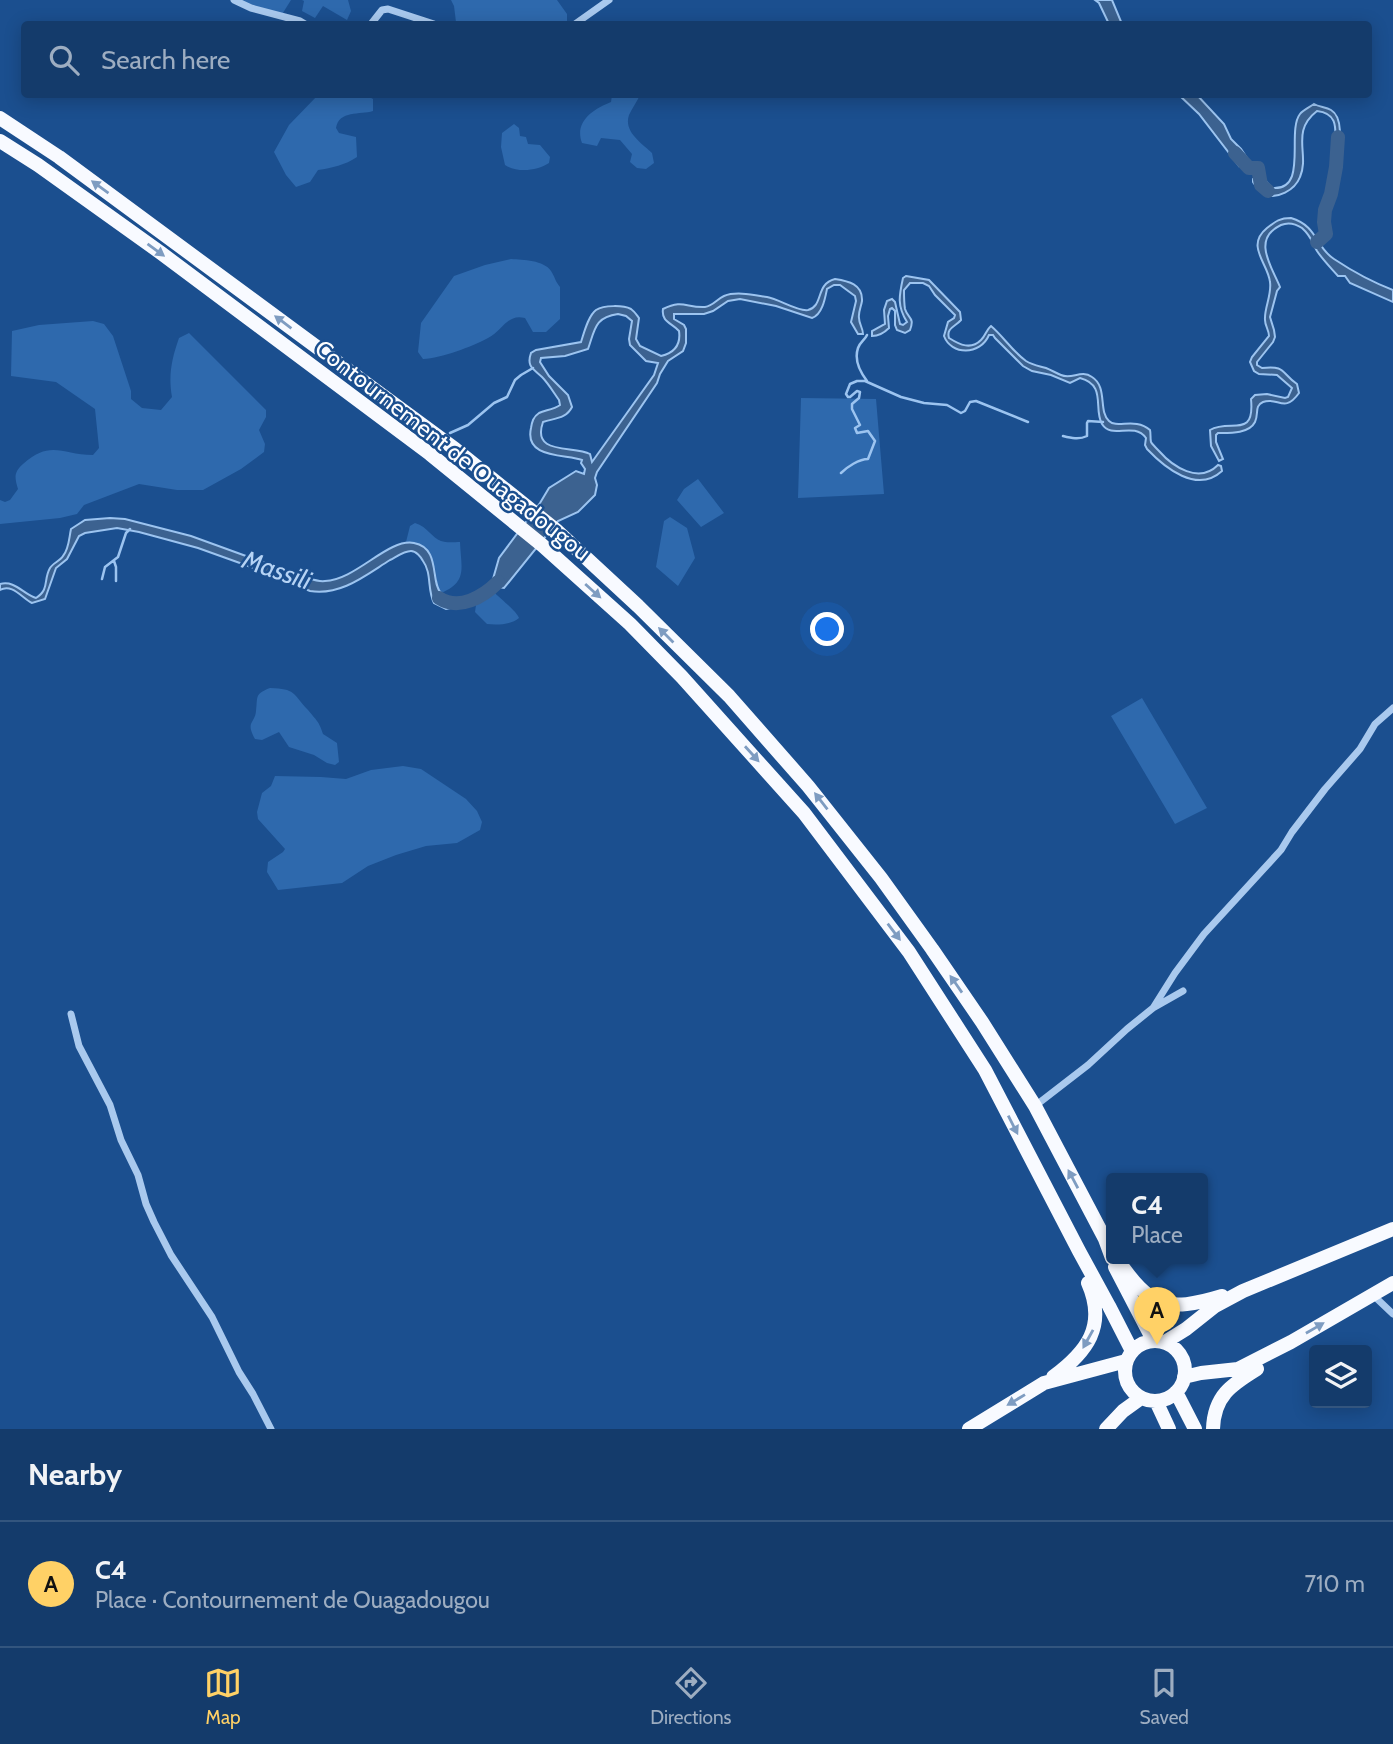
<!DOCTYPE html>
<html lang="en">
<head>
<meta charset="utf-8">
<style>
  body { margin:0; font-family:Cabin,sans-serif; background:#1d4271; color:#f1f3f6 }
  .controls { position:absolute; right:21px; bottom:21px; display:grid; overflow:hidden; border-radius:7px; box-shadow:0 4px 18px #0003 }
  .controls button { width:63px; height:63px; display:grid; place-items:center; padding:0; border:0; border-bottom:2px solid #33557e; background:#143b6b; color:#f1f3f6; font:35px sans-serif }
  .you { position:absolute; left:828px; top:630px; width:24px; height:24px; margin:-18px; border:5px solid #fff; border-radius:50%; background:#1a73e8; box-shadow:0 0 0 10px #1a73e833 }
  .badge { display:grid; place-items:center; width:46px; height:46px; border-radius:50%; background:#ffd166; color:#111; font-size:23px; font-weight:700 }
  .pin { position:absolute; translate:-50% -58px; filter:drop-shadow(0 2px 4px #0008) }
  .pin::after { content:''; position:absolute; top:37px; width:24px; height:21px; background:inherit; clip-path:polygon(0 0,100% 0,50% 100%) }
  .popup { position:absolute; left:1106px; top:1173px; width:102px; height:91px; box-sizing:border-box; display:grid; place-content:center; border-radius:7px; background:#143b6b; filter:drop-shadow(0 2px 5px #0005); font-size:23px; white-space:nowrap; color:#9dadc1 }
  .popup b { font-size:26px; color:#f1f3f6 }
  .popup::after { content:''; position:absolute; left:50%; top:100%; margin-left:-14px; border:14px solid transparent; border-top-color:#143b6b }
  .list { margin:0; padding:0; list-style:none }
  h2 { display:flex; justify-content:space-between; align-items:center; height:91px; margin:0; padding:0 28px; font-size:30px }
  h2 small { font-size:23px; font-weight:400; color:#9dadc1 }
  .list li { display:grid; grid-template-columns:46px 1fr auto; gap:21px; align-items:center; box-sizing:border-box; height:126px; padding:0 28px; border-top:2px solid #33557e }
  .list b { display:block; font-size:26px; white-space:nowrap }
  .list p { margin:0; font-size:23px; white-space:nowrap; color:#9dadc1 }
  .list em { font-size:23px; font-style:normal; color:#9dadc1 }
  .icon { flex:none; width:38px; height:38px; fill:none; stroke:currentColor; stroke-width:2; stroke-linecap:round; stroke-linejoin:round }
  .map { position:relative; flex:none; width:1393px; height:1429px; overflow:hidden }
  .search { position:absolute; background:#143b6b; box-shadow:0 4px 18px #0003; left:21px; right:21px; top:21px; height:77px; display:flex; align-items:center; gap:18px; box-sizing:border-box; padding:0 24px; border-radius:7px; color:#9dadc1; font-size:26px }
  .sheet { height:217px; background:#143b6b }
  nav { display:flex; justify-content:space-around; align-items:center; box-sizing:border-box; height:98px; border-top:2px solid #33557e; background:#143b6b; font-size:19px; color:#9dadc1 }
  nav a { display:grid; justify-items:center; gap:4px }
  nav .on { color:#ffd166 }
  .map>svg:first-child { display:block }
  .green { fill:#2e69ad }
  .water { fill:#3c6290; stroke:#9cc4f0; stroke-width:2; fill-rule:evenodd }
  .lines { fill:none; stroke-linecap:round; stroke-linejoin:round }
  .stream { stroke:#9cc4f0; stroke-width:2.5 }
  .river { stroke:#3c6290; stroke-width:14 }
  .minor { stroke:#a9c9ee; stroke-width:7 }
  .trunk { stroke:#f8faff; stroke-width:14 }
  .oneway { fill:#7e9cc1 }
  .labels { text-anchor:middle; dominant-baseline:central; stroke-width:5; stroke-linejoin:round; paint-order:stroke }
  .street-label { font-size:24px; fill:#fff; stroke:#1b4f8f }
  .water-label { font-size:26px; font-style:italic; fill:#b5d3f5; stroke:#1b4f8f }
</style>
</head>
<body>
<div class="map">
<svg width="1393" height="1429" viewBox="0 0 1393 1429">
  <rect width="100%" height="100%" fill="#1b4f8f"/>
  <path class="green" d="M235 0H291L281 16Z
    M302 0H348L351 11 347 20 323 6 315 18 302 11 304 1Z
    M451 0H557L567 14V22L563 24H464L456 22 454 6Z
    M318 95H366L373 99V111C360 115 339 110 336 128L339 133 356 137 357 157C345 165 332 168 318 170L310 182 296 187 286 175 274 152 289 125Z
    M612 95H640C637 102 632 108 629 115 623 132 643 144 652 153L654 163 646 169 637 168 630 162 632 154 620 140 601 138 597 146 582 143C574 122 593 109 611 102Z
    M514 124 519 128 520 136 526 137 528 144 540 145 550 157 549 163C537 171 517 173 505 165L501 147 502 133Z
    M511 259C523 260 544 260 551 271 555 277 555 281 560 287V319L546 332H533L525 318C507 313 503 331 488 338 471 347 442 358 423 359L418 352 421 323 454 276 485 265Z
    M93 321 104 324 113 336 131 391V399L142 408 161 410 172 397C168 375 172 358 179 338L189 333 266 410V417L259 430 265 444 264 452 241 469 203 490H177L139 484 84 505 77 514 60 518 0 524V500L5 502 10 500 18 489C15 478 13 473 23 464 51 439 62 455 93 455L99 448 95 409 56 382 11 376 12 331 39 325Z
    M801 398 876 399 884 494 798 498Z
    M698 479 724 513 701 527 677 500 684 489Z
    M670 517 687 528 695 558 678 586 656 567 664 521Z
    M415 523C428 527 432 538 441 541 446 543 455 542 460 542 461 568 468 582 441 593L438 588 435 568 417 543 406 542 410 526Z
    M493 591C500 599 516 610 519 618 511 625 496 625 487 624L475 612 477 598 486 592 487 594Z
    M270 688C296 689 292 693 308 710 316 720 319 721 323 734L337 743 339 762 335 765 327 763 314 755 289 747 279 732 262 740 255 739C245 721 255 724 256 711 258 697 254 694 270 688Z
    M1142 698 1207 808 1175 824 1111 716Z
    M403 766 421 769 466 799 477 811 482 822 480 830 457 843 426 846 396 855 368 866 342 883 278 890 267 872 268 862 283 852 285 849 258 819 257 812 262 793 271 786 275 776 321 777 346 779 371 770Z"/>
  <path class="water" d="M1095 0H1112L1122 24H1109L1099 3Z
    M1179 95H1197L1224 124 1231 139 1241 149 1247 158 1245 162 1247 165 1245 166 1243 164 1239 166 1199 114Z
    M1314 104C1319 107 1326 107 1331 110 1343 117 1341 143 1336 154 1333 136 1343 114 1317 111 1290 132 1310 154 1300 177 1295 190 1277 200 1264 194 1259 191 1256 186 1253 182V179L1262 177 1272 188C1309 191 1286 132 1300 114 1303 110 1310 107 1314 104Z
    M1291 218C1318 226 1315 247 1334 259 1352 271 1372 282 1393 290V302L1350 283 1345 276H1338C1331 268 1323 260 1317 251 1311 241 1312 237 1302 228 1296 224 1288 222 1281 225 1251 239 1272 267 1280 287L1277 291 1270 317 1274 330 1275 337 1273 342 1257 362V365L1262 368C1286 365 1281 373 1297 384L1299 393C1284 414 1278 396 1263 402 1254 406 1259 414 1255 422 1249 434 1229 433 1218 433L1216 435V442L1223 459 1219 461 1211 446 1210 430C1230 418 1255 440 1251 399L1255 395 1267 394 1285 398 1288 397 1292 388 1277 375 1259 374 1254 371 1250 362 1252 357 1269 336C1269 330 1265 326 1265 320 1264 308 1272 295 1270 282 1268 263 1245 246 1267 228 1276 221 1280 218 1291 218Z
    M906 276 929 280 960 312 961 320C955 327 946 328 949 338 960 345 971 350 981 340 986 335 986 330 991 326 1003 336 1012 351 1026 361 1032 365 1039 366 1046 368 1051 370 1056 373 1061 375 1072 380 1081 369 1092 377 1108 387 1098 411 1109 421 1117 429 1135 417 1150 430 1151 434 1150 438 1151 442 1152 444 1157 449 1159 451 1173 467 1199 484 1218 465L1221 466 1222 471C1197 494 1165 468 1147 449L1145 445 1146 438C1133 421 1112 440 1102 424 1093 409 1107 385 1080 378L1070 383 1051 375 1032 371 1023 366 995 338 993 335H989C980 356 951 355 944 336L948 322 954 318 955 315 935 295 929 286 923 283H910L904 290C904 296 904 303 905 309 908 319 915 317 910 330L905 333 897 330 895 325V311L892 308 890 309 888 316 889 328C884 333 879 336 872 336V331L885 324 884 310 887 301 892 299 895 302 900 324 903 325 907 322C897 306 899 296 903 278Z
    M835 279C848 281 863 284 862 301 861 307 858 313 859 318 859 324 863 328 863 334H858L851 322 856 301 855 296 840 285H834L827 289C825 299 822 315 812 318L776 306 740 299 728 301 713 311 704 314H674V319L684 325 686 329V343L683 351 668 361 660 374 657 383 597 472 595 478 597 485 595 495 578 512 558 521 504 588 498 587 487 594 485 591 491 586 499 558 540 503 549 488 576 471 584 474 585 469 581 463 582 460C566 454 524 459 531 428 532 422 533 417 539 413 545 410 553 410 560 405L559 400C554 393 548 383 542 377 534 369 526 367 531 353L536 350 581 342C584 333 588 316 596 310 604 305 623 305 631 309 635 312 636 314 639 318L636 339 640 346 661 356C674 353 681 345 679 331 672 323 661 322 663 309 683 299 686 308 705 307 713 306 717 299 724 296 736 291 754 295 767 297 779 299 798 312 808 310 824 306 815 284 835 279ZM618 314 626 316 632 321 629 339 630 345 646 361 658 363 654 375 592 462 590 454C574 445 531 456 543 422 555 418 566 419 572 407L568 395 549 376 540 362 541 358 565 356 588 349C595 329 595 317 618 314Z
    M110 518 125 519 191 536 304 577C311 579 318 582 325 581 356 580 388 538 414 543 441 548 430 582 441 593 444 597 450 598 456 599L457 604 452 605 450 608 446 609 434 603C427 590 432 573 423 561 421 557 416 551 411 551 404 551 396 557 390 560 366 575 341 596 310 591L251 567 198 548 139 532 117 528 85 533 79 536 67 559 56 568 45 599 32 603C22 598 12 583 0 590V584C15 580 23 594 36 598 50 589 43 580 50 568 53 563 60 561 63 556 69 549 69 538 71 529L85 520Z"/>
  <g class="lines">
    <path class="stream" d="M867 381C860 372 854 360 858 348 860 342 865 340 867 335
      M450 433 468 425 494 403 507 397 515 380 521 375 533 368
      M1063 436C1071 438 1079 440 1087 436V423L1088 421 1103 422
      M841 473C847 467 859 459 868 459L875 441 868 431 857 433 855 428 860 425 852 409V404L859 398 860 392 857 391 850 397H848L846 394 850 384 857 381H865L901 397 924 403 947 405 961 413 965 411 970 402 976 401 1028 422
      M114 561 116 567V581
      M102 579 105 567 118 557 126 533 130 529"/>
    <path class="river" d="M1235 153 1249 168H1258L1261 185 1268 191
      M1317 242 1326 234 1324 222 1325 210 1331 194 1336 167 1338 137
      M439 598C459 611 483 597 498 582"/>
    <path class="minor" d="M234 0 251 8 300 21 305 24
      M371 24 382 10 388 9 434 24
      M575 24 609 0
      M1153 1008 1175 973 1204 934 1281 850 1292 832 1325 789 1360 749 1375 724 1393 708
      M71 1014 79 1046 110 1105 121 1140 138 1175 146 1204 154 1222 171 1255 212 1317 239 1372 253 1394 271 1429
      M1035 1106 1088 1065 1127 1029 1153 1008 1183 991
      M1373 1295 1393 1314"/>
    <path class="trunk" d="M0 118 59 157 455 449 556 530 638 606 729 696 808 786 881 878 932 949 982 1022 1035 1106 1105 1239 1112 1258
      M0 141 38 165 161 253 430 454 542 545 630 624 682 677 804 813 909 952 985 1070 1079 1251 1109 1306 1132 1351
      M1117 1259C1150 1307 1166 1313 1222 1296
      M1115 1267 1153 1340
      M1125 1371a30 30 0 1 1 60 0a30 30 0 1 1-60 0Z
      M1165 1342 1186 1329 1215 1306 1243 1291 1393 1229
      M1053 1377C1087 1352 1107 1326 1088 1283
      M1184 1377 1201 1373 1238 1369 1291 1342 1393 1283
      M1176 1392 1195 1429
      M1156 1401 1169 1429
      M969 1429 1044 1383 1126 1361
      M1106 1429 1123 1411 1141 1398
      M1213 1429C1214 1396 1231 1385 1257 1369"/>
  </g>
  <defs><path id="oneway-solid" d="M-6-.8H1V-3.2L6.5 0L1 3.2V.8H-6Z" transform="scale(1.75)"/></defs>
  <g class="oneway">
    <use href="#oneway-solid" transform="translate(100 187) rotate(-144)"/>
    <use href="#oneway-solid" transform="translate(156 250) rotate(36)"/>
    <use href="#oneway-solid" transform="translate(283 322) rotate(-143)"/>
    <use href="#oneway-solid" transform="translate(593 591) rotate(42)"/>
    <use href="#oneway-solid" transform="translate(666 635) rotate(-135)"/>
    <use href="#oneway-solid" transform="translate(752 754) rotate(48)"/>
    <use href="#oneway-solid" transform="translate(821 801) rotate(-128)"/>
    <use href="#oneway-solid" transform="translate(894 932) rotate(53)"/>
    <use href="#oneway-solid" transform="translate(956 984) rotate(-125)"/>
    <use href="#oneway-solid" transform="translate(1013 1125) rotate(63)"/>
    <use href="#oneway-solid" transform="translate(1073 1179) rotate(-118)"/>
    <use href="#oneway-solid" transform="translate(1315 1328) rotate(-30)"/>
    <use href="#oneway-solid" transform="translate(1088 1339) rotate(119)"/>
    <use href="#oneway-solid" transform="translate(1016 1400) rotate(149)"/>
  </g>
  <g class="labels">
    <g class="street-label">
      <text transform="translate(453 450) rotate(38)">Contournement de Ouagadougou</text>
    </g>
    <g class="water-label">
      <text transform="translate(277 570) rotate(19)">Massili</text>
    </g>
  </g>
</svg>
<div class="controls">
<button><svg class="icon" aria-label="layers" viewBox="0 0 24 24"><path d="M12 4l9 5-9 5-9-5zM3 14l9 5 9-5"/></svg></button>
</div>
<div class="you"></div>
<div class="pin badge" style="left:1157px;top:1345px">A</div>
<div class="popup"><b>C4</b>Place</div>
<div class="search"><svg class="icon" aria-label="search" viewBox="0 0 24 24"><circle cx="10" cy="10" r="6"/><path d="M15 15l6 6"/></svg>Search here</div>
</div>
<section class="sheet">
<h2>Nearby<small></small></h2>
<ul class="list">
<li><span class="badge">A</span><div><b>C4</b><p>Place · Contournement de Ouagadougou</p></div><em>710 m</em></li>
</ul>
</section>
<nav>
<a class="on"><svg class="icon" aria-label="map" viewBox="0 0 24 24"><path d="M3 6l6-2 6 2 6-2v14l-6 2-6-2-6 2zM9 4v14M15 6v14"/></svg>Map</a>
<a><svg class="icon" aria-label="directions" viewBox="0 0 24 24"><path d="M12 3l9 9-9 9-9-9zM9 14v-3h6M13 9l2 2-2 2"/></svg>Directions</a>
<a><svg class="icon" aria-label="saved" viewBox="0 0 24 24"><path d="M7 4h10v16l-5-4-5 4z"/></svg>Saved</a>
</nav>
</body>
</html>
